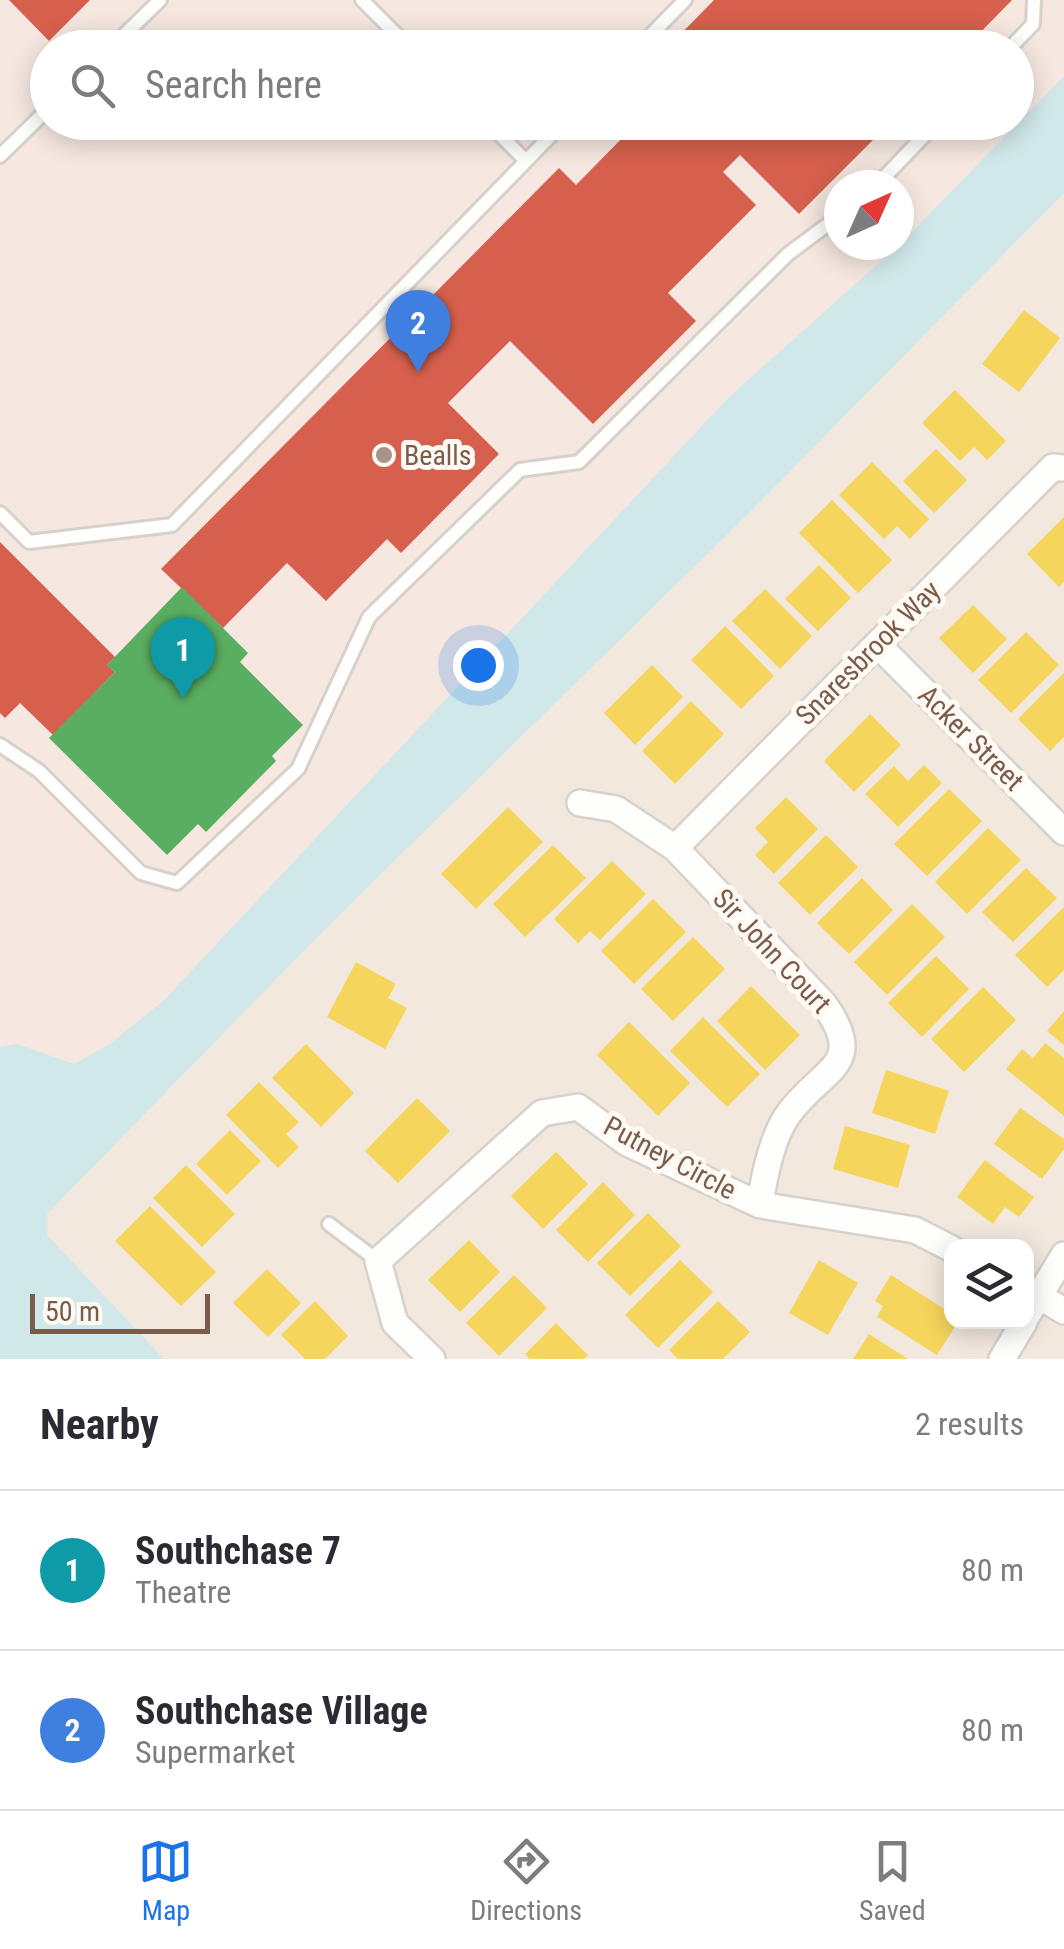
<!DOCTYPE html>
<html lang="en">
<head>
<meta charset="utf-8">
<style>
  body { margin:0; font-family:"Roboto Condensed",sans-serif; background:#f7f7f7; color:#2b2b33 }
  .controls { position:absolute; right:30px; bottom:30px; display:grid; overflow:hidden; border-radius:20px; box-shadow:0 5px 25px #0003 }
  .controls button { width:90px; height:90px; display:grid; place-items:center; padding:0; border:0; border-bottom:2px solid #e1e1e2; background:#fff; color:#2b2b33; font:50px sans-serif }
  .compass { position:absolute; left:824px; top:170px; width:90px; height:90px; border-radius:50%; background:#fff; box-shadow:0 5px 25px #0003; rotate:45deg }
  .scale { position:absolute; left:30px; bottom:25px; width:180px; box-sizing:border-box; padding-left:10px; border:5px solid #7a5c4d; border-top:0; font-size:28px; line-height:35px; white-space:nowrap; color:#7a5c4d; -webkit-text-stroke:8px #fffaf3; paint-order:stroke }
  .you { position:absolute; left:478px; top:665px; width:35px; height:35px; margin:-25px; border:8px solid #fff; border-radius:50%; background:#1a73e8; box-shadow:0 0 0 15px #1a73e833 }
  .badge { display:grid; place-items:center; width:65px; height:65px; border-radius:50%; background:#1a73e8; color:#fff; font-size:32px; font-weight:700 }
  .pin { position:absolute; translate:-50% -82px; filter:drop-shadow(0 2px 5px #0008) }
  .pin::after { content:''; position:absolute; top:52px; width:35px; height:30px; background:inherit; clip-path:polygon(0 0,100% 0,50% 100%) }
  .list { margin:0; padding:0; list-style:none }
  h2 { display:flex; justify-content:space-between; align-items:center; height:130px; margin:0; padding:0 40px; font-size:42px }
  h2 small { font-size:32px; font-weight:400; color:#7c7c81 }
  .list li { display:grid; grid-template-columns:65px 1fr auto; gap:30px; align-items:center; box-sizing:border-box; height:160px; padding:0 40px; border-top:2px solid #e1e1e2 }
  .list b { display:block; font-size:38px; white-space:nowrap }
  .list p { margin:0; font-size:32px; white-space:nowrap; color:#7c7c81 }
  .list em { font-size:32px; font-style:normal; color:#7c7c81 }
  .icon { flex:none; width:55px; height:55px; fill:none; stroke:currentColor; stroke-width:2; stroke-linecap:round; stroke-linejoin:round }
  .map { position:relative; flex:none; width:1064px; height:1359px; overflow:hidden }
  .search { position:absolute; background:#fff; box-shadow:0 5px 25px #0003; left:30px; right:30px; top:30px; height:110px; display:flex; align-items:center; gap:25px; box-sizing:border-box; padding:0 35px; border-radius:55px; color:#7c7c81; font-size:38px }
  .sheet { height:450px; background:#fff }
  nav { display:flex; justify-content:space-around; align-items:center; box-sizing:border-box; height:140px; border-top:2px solid #e1e1e2; background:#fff; font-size:28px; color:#7c7c81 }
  nav a { display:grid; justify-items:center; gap:5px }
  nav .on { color:#1a73e8 }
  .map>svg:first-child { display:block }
  .residential { fill:#f2e8de; fill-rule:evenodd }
  .commercial { fill:#f6e8e1; fill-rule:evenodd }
  .water { fill:#d0e8ea }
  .homes { fill:#f6d55c }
  .shops { fill:#d6604d }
  .public { fill:#5aae61 }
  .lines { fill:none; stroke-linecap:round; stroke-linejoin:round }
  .lane-casing { stroke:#d7d1cb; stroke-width:18 }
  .street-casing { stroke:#d7d1cb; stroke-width:30 }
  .lane { stroke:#fefefd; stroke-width:12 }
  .street { stroke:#fefefd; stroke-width:25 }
  .poi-dot { fill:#a69286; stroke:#fffaf3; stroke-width:4 }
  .labels { text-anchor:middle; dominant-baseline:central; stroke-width:10; stroke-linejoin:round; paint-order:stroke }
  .poi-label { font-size:28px; fill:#7a5c4d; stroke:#fffaf3; text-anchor:start }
  .street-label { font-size:28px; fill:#7a5c4d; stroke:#fffaf3 }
</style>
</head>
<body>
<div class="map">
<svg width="1064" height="1359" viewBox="0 0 1064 1359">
  <rect width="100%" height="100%" fill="#f9f5f0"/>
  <path class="residential" d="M0 0H1064V1359H0ZM48 48H1016V122H48ZM839 185H899V245H839ZM952 1246H1026V1322H952Z"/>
  <path class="commercial" d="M0 0H1064V124L0 1196ZM48 48H1016V122H48ZM839 185H899V245H839Z"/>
  <path class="water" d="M1064 76V193L749 513 327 927 47 1214V1235L164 1359H0V1047L17 1044 74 1064 111 1043 163 1001 730 396 899 245Z"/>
  <path class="homes" d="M1024 310 1060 338 1019 392 982 364Z
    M955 390 1006 441 987 460 974 447 960 461 922 423Z
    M936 449 967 480 934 513 903 481Z
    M872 462 929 519 910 539 897 526 884 539 839 495Z
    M832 500 892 560 858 593 799 533Z
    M1064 517V582L1059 587 1027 554Z
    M819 565 851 598 818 631 785 599Z
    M765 589 812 636 780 669 732 621Z
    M973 605 1007 639 973 673 939 638Z
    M725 626 774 676 741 709 691 660Z
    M1026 632 1059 665 1011 713 978 680Z
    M652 665 683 697 635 745 604 713Z
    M1064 673V737L1050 751 1018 719Z
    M691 701 724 734 675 784 642 751Z
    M870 714 901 745 854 792 824 761Z
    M924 765 942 783 898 827 865 794 894 766 908 781Z
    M949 789 982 821 927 876 894 844Z
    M786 797 818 829 774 874 755 855 768 842 755 828Z
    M508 807 543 842 476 909 441 874Z
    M988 828 1021 860 967 914 935 882Z
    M826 835 858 867 810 915 778 883Z
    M553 845 586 878 525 937 493 904Z
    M612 861 646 894 600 940 590 931 578 943 554 919Z
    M1026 868 1057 898 1013 942 982 912Z
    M862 878 893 910 849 954 817 923Z
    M653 899 686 932 634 984 601 951Z
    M912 904 945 937 887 995 854 962Z
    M1064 907V970L1047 987 1015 955Z
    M693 937 725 969 673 1021 641 989Z
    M936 956 969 989 922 1037 888 1003Z
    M356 962 396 984 388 998 407 1008 385 1049 327 1017Z
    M751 986 800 1035 765 1070 717 1021Z
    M983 987 1016 1020 964 1072 931 1039Z
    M1064 1011V1045L1047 1031Z
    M703 1017 760 1074 727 1107 670 1051Z
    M629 1022 690 1083 658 1116 597 1055Z
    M1045 1043 1064 1058V1116L1006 1069 1022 1049 1033 1058Z
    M306 1044 354 1093 321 1127 272 1078Z
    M886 1070 949 1091 935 1134 872 1113Z
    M259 1082 299 1122 286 1134 299 1147 278 1168 226 1115Z
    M417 1098 450 1131 398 1183 365 1151Z
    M1020 1108 1064 1139V1149L1042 1179 994 1144Z
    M845 1126 910 1145 898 1188 833 1169Z
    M230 1130 261 1161 227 1195 196 1164Z
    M556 1152 588 1184 543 1229 511 1196Z
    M985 1160 1034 1197 1019 1217 1005 1207 993 1224 957 1197Z
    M186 1165 235 1214 202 1247 153 1198Z
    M603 1182 635 1215 588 1262 556 1230Z
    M150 1206 216 1272 181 1306 115 1241Z
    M648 1213 681 1246 630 1296 597 1263Z
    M469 1240 500 1272 460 1312 428 1280Z
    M680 1260 713 1292 658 1348 625 1315Z
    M819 1260 858 1283 828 1335 789 1313Z
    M267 1269 301 1303 268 1337 233 1303Z
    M514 1275 547 1308 499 1356 466 1323Z
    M891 1275 952 1314V1322H958L937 1355 877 1317 883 1306 875 1301Z
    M315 1301 348 1336 325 1359H305L281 1335Z
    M718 1301 750 1332 723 1359H678L669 1350Z
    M556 1323 588 1355 584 1359H530L525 1354Z
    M869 1334 908 1359H853Z"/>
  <path class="shops" d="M9 0H90L49 41Z
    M714 0H1012L965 48H667Z
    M638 122H891L799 214 740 155 723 172 756 205 668 293 696 321 593 424 510 341 448 403 499 454 401 553 387 539 326 601 287 563 223 628 161 569 559 168 576 185Z
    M0 542 115 657 107 665 115 672 53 735 20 703 5 718 0 713Z"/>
  <path class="public" d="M182 587 248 653 240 662 303 725 272 756 276 761 206 832 198 824 167 855 49 738 115 672 107 665Z"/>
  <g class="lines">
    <defs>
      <path id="lane" d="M362 0 410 48
        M111 48 160 0
        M638 48 685 0
        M1010 48 1033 24 1034 0
        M487 122 526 161
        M0 156 48 109
        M877 185 937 122
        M0 513 29 542 172 525 564 122
        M0 745 39 771 141 873 177 883 298 769 369 617 520 470 579 462 788 254 839 216
        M329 1224 378 1261"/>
      <path id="street" d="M877 644 1064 832
        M580 803 616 809 675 848 824 1004C869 1067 820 1068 787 1116 771 1140 764 1177 760 1205
        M675 848 1053 467 1064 468
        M1026 1288 1064 1311
        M1026 1317 1064 1255
        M432 1359 395 1323 378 1261 542 1113 578 1107 627 1143 760 1205 915 1230 952 1249
        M1002 1359 1024 1322"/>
    </defs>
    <use href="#lane" class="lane-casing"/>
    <use href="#street" class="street-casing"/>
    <use href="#lane" class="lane"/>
    <use href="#street" class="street"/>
  </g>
  <circle class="poi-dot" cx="384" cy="455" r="10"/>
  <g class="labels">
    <g class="poi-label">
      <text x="404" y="455">Bealls</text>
    </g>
    <g class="street-label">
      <text transform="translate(868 653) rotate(-45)">Snaresbrook Way</text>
      <text transform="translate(971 738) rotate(45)">Acker Street</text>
      <text transform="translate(772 951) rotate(47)">Sir John Court</text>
      <text transform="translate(670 1158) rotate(28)">Putney Circle</text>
    </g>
  </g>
</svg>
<div class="controls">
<button><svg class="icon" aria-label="layers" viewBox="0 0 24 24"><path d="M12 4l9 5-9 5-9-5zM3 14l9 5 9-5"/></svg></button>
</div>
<svg class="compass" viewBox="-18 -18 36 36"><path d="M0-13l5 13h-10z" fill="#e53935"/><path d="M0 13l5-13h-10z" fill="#7c7c81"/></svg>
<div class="scale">50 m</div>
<div class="you"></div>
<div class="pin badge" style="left:183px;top:699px;background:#0f9aa8">1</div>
<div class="pin badge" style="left:418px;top:372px;background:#3f7fe0">2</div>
<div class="search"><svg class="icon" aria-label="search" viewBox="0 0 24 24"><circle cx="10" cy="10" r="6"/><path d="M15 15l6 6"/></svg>Search here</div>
</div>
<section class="sheet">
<h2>Nearby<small>2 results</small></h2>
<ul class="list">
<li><span class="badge" style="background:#0f9aa8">1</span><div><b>Southchase 7</b><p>Theatre</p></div><em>80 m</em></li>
<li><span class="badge" style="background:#3f7fe0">2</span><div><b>Southchase Village</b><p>Supermarket</p></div><em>80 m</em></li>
</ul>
</section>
<nav>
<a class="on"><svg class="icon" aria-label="map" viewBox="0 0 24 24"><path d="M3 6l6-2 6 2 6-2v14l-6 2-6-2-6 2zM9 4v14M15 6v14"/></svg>Map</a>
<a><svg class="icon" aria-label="directions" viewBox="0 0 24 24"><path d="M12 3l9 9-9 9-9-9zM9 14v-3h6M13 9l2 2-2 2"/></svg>Directions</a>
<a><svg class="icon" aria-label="saved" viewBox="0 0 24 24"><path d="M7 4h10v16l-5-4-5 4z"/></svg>Saved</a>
</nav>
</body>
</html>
